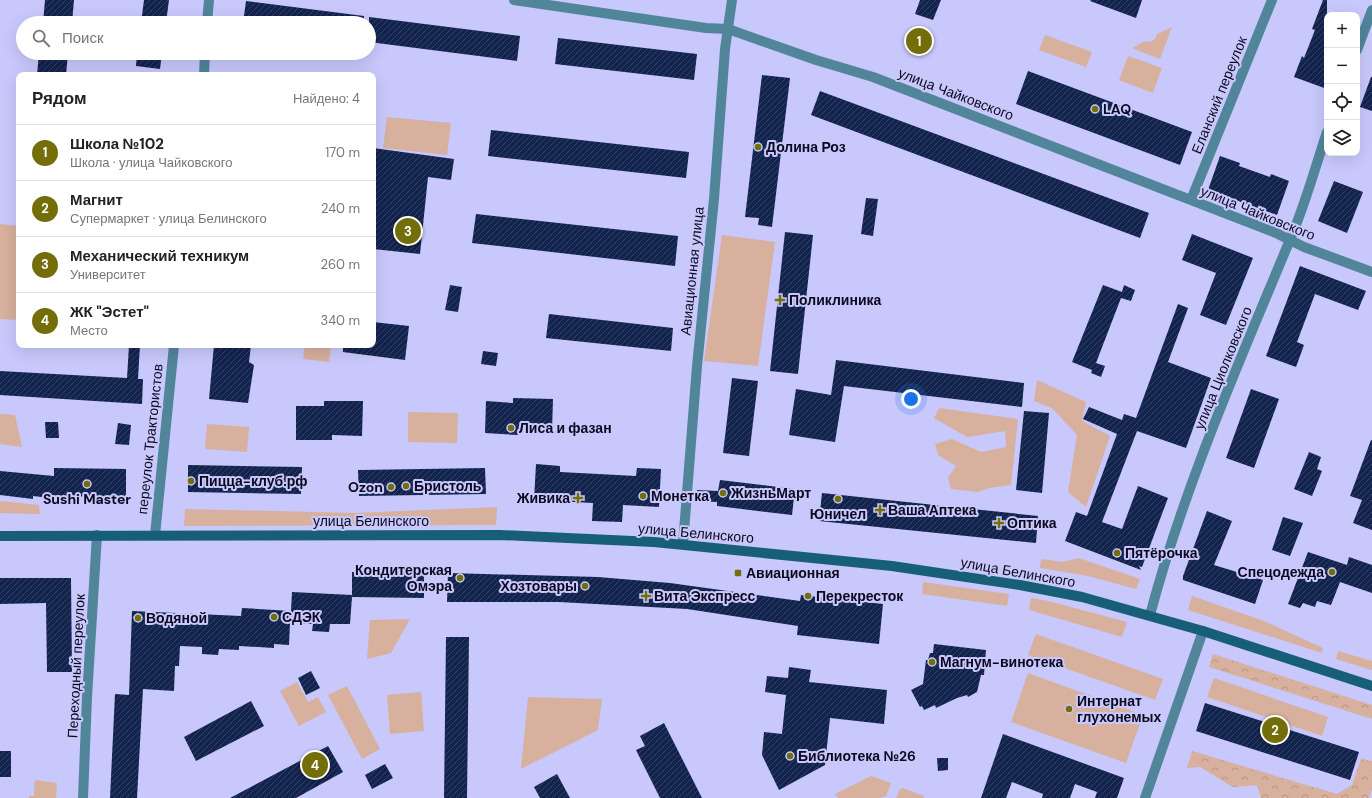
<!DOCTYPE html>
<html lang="ru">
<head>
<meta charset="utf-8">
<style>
  body { margin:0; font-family:"DM Sans",sans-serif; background:#f6f6f6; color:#222 }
  .controls { position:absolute; right:12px; top:12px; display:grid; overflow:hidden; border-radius:8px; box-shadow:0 4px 16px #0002 }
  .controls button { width:36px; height:36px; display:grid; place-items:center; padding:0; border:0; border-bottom:1px solid #e0e0e0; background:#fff; color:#222; font:20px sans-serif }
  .you { position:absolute; left:911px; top:399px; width:14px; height:14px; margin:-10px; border:3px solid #fff; border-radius:50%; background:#1a73e8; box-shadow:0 0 0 6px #1a73e833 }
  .badge { display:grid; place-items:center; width:26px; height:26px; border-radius:50%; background:#736d0a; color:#fff; font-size:13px; font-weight:700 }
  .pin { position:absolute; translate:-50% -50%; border:2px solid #fff; box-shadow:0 1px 4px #0006 }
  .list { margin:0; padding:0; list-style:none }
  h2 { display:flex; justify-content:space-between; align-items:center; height:52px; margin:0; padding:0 16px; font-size:17px }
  h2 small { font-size:13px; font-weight:400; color:#767676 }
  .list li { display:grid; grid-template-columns:26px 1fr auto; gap:12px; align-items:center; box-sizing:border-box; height:56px; padding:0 16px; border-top:1px solid #e0e0e0 }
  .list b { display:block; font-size:15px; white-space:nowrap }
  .list p { margin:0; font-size:13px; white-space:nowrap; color:#767676 }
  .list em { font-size:13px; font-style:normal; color:#767676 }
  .icon { flex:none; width:22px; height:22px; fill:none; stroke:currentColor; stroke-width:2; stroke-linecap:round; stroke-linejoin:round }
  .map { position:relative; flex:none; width:1372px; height:798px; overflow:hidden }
  .search { position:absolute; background:#fff; box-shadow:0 4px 16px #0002; left:16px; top:16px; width:360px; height:44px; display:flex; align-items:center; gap:10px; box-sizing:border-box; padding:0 14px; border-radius:22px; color:#767676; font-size:15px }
  .panel { position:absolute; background:#fff; box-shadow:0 4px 16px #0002; left:16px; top:72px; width:360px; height:276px; border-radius:8px }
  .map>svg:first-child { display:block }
  .green { fill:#d7b09e }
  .forest { fill:url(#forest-crowns) }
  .building { fill:url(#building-hatch) }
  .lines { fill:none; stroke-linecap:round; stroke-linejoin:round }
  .minor { stroke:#51859a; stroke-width:10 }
  .tertiary { stroke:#51859a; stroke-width:10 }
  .secondary { stroke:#175f77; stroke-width:10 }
  .poi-dot { fill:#736d0a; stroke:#c8c8fc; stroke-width:1.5 }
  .labels { text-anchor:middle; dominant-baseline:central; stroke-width:4; stroke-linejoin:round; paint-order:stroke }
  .street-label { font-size:14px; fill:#0c091f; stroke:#c8c8fc }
  .poi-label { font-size:14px; font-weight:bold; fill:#0c091f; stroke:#c8c8fc; text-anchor:start }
</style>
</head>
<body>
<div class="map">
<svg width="1372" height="798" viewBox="0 0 1372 798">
  <defs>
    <pattern id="forest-crowns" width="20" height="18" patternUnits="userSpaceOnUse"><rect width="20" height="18" fill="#d7b09e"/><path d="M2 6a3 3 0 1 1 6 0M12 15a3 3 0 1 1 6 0" fill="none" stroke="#b79688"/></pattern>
    <pattern id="building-hatch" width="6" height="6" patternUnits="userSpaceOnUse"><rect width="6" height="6" fill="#12234e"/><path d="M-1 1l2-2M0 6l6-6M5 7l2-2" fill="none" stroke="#334064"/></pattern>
  </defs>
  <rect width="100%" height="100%" fill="#c8c8fc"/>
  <path class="green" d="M1172 27 1160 59 1132 48 1145 41 1150 42 1155 39 1157 34Z
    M1045 35 1092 52 1086 67 1039 50Z
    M1128 56 1162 68 1153 93 1119 80Z
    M387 117 451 123 447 155 383 148Z
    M0 224 19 226V320L0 319Z
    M722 235 775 242 758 366 704 361Z
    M305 345H331L329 362 303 359Z
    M1037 380 1086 402 1082 421 1110 436 1086 507 1068 492 1077 435 1052 408 1034 401Z
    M939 408 1018 419 1011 485 989 488 978 492 951 489 948 478 956 466 938 455 935 444 952 439 981 452 1006 447 1005 431 967 437 934 418Z
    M408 412 458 413 457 443 408 442Z
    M0 414 15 415 22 447 0 444Z
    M207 424 249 427 247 452 205 449Z
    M0 501 39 505 40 514 0 513Z
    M497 507 496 525 184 526 185 509 355 513Z
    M1079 558 1140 579 1136 589 1088 576 1040 568 1041 559 1062 562Z
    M923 582 1009 594 1007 606 922 594Z
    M1192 596 1264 621 1323 648 1322 653 1188 610Z
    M1031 598 1048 601 1127 622 1122 637 1029 610Z
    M410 619 391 653 367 659 370 620Z
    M1036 634 1163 679 1155 700 1028 655Z
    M1338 651 1372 661V670L1336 659Z
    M1028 673 1143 715 1126 763 1011 722Z
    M1214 678 1328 717 1322 736 1207 697Z
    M297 682 308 702 318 697 326 712 299 726 280 691Z
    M347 686 380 749 362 759 328 695Z
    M421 692 424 731 390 734 387 695Z
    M528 697 602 699 598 730 521 769Z
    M871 776 891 783 886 796 879 798H838L835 794Z
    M35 780 57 783 56 798H29V796H34Z
    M903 788 924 796V798H896L900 789Z"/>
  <path class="forest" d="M1213 654 1372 705V719L1209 667Z
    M1192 751 1337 794 1352 785 1361 759 1372 761V789L1369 798H1261L1257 785 1233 787 1200 767 1187 768Z"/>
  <path class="building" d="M45 0H74L72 23H43Z
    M144 0H169L166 23H141Z
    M920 0H941L933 20 915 14Z
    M1091 0H1142L1136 18 1090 1Z
    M1323 0H1327V89L1294 77 1302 56 1304 58 1315 30 1312 29Z
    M246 1 364 16 363 23H243Z
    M369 17 520 36 517 61 369 42Z
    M558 38 697 54 694 80 555 64Z
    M39 53H68L66 75H37Z
    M137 53H162L160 69 136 66Z
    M1028 71 1192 132 1180 165 1016 104Z
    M762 75 790 78 772 227 758 225 759 218 745 217Z
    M1371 77H1372V111L1360 107Z
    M820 91 1149 213 1140 238 811 115Z
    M491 130 689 152 686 178 488 156Z
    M373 148 454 159 451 180 428 177 420 254 373 249Z
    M1220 156 1240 163 1239 166 1270 177 1271 174 1289 181 1277 215 1208 190Z
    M1334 181 1363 192 1347 233 1318 221Z
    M866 198 878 199 873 236 861 234Z
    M476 214 678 236 675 266 472 243Z
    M785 232 813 235 798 374 770 371Z
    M1192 234 1253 258 1226 325 1200 315 1216 273 1182 260Z
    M1300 266 1366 291 1358 310 1315 294 1297 342 1304 345 1296 367 1266 356Z
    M450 285 462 287 458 312 445 310Z
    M1103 285 1122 292 1124 285 1135 290 1131 301 1121 298 1096 363 1105 366 1101 377 1091 373 1092 370 1072 362Z
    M1178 304 1188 308 1168 362 1211 378 1186 448 1137 431 1102 522 1122 529 1138 486 1168 498 1142 567 1139 566 1141 570 1065 541 1076 512 1087 516 1117 434 1083 419 1089 407 1122 420 1124 414 1136 418Z
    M549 314 673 328 671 351 546 338Z
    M373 322 409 326 405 360 343 352V345H373Z
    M129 345H140L138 379H143L142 404 0 395V371L127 378Z
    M214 345H251L249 362 254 365 248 403 209 399Z
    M483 351 498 353 496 366 481 364Z
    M836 360 1024 383 1022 407 844 386 835 442 789 435 796 389 831 395Z
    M732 378 758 381 749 456 723 453Z
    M1251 389 1279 399 1254 468 1226 458Z
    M513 398 553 399 552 431 518 430V435L485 433 486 401 513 403Z
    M324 401H363L362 436 332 435V440H296V406H324Z
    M1024 411 1049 413 1042 493 1016 490Z
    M45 422H58L59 438H46Z
    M118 423 131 425 129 445 115 444Z
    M1371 440H1372V530L1353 523 1362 500 1350 496Z
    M1309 452 1321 457 1317 469 1322 471 1312 496 1294 489Z
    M536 464 560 466V472L636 476 637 468 661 469 659 507 623 505 622 522 592 521 593 503 534 500Z
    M188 465 302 467 301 494 188 492Z
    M54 468 126 469V497L51 496 50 498 33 496V499L0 495V471L54 476Z
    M485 468 486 494 359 496 358 470Z
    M720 480 795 489 792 515 717 506V502L696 501 697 490 718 491Z
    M822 493 1038 516 1036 543 819 521Z
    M1207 511 1232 521 1214 565 1263 580 1255 604 1183 580V576Z
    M1283 517 1303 523 1290 556 1272 550Z
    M1308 552 1347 565 1349 557 1372 565V593L1340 582 1331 605 1317 601 1315 607 1303 603 1300 608 1288 604Z
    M352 572 424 573V598L352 597 350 624H330L329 632 312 631 313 624 290 623 289 645 274 644V648L239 646V650L219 649 218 655 202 654V647L180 646 179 666H175L174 691 143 689 137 798H110L115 694 129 695 132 611 241 616 242 608 291 611 292 592 352 595Z
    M448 573 598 577 670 583 800 601 801 595 883 604 879 644 797 635 798 626 687 609 559 602H447Z
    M0 578H71L72 672H47L46 603 0 604Z
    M446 637H469L467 798H444Z
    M934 644 986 650 984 675H981L977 692 968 697 967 695 957 698 936 708 935 705 924 710 922 706 920 707 911 690 923 684 926 660H928L930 653H933Z
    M789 667 811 670 809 682 887 690 884 724 830 718 825 765 779 790 762 755 764 732 782 734 786 695 765 692 767 676 788 678Z
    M311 671 320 688 306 695 298 678Z
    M251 701 264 726 196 761 184 737Z
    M1205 703 1359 752 1350 780 1196 731Z
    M664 723 702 798H660L636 750 645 746 640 736Z
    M1003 734 1124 778 1117 798H1095L1097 792 1075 784 1070 798H1042L1043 794 1012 782 1006 798H981Z
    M328 746 343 772 296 798H230Z
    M0 751H11V777H0Z
    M937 758H948V770L938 771Z
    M385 764 393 778 372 789 365 775Z
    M557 774 570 798H540L534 787Z"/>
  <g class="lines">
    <path class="minor" d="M514 0 706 28 728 29 816 60 873 77 1276 233 1304 247 1372 272
      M207 23 209 0
      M1357 50 1372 10
      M204 75 205 53
      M1191 200 1272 0
      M155 535 174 345
      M1150 615C1185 483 1242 356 1294 230 1307 198 1316 165 1327 132
      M83 798 87 697 97 535
      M1145 798 1203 631"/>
    <path class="tertiary" d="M683 544 697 366 714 199 725 49 732 0"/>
    <path class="secondary" d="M0 536 500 535 654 542 892 566 1020 585 1082 597 1203 631 1372 686"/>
  </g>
  <g class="poi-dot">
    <circle cx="1095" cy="109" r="4"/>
    <circle cx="758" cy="147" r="4"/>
    <path d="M778 294h4v4h4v4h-4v4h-4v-4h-4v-4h4z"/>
    <circle cx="511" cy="428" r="4"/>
    <circle cx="191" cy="481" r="4"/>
    <circle cx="87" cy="484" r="4"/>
    <circle cx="406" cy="486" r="4"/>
    <circle cx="391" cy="487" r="4"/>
    <circle cx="723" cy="493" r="4"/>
    <circle cx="643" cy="496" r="4"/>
    <path d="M576 492h4v4h4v4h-4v4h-4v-4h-4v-4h4z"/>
    <circle cx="838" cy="499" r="4"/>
    <path d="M878 504h4v4h4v4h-4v4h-4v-4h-4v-4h4z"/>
    <path d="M997 517h4v4h4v4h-4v4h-4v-4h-4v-4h4z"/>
    <circle cx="1117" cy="553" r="4"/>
    <circle cx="1332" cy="572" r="4"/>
    <rect x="734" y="569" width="8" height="8" rx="2"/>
    <circle cx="460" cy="578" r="4"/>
    <circle cx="585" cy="586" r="4"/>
    <path d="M644 590h4v4h4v4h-4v4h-4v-4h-4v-4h4z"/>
    <circle cx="808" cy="596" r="4"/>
    <circle cx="274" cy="617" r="4"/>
    <circle cx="138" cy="618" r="4"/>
    <circle cx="932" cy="662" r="4"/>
    <circle cx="1069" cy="709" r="4"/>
    <circle cx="790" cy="756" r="4"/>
  </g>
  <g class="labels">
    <g class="street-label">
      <text transform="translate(956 94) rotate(21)">улица Чайковского</text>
      <text transform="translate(1219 95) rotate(-68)">Еланский переулок</text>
      <text transform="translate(1258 213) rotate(22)">улица Чайковского</text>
      <text transform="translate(692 271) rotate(-84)">Авиационная улица</text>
      <text transform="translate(1223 368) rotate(-68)">улица Циолковского</text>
      <text transform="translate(150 439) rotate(-84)">переулок Трактористов</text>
      <text x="371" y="521">улица Белинского</text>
      <text transform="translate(696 533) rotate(5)">улица Белинского</text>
      <text transform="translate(1018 572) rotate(10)">улица Белинского</text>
      <text transform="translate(76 666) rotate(-87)">Переходный переулок</text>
    </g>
    <g class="poi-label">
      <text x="1103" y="109">LAQ</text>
      <text x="766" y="147">Долина Роз</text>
      <text x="789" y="300">Поликлиника</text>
      <text x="519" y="428">Лиса и фазан</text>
      <text x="199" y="481">Пицца-клуб.рф</text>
      <text x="414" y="486">Бристоль</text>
      <text x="383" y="487" text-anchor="end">Ozon</text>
      <text x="731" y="493">ЖизньМарт</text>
      <text x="651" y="496">Монетка</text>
      <text x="570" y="498" text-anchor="end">Живика</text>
      <text x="87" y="499" text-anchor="middle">Sushi Master</text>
      <text x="888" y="510">Ваша Аптека</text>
      <text x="838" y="514" text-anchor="middle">Юничел</text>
      <text x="1007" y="523">Оптика</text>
      <text x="1125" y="553">Пятёрочка</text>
      <text x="452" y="570" text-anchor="end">Кондитерская<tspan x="452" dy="16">Омэра</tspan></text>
      <text x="1324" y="572" text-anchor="end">Спецодежда</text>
      <text x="746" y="573">Авиационная</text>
      <text x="577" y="586" text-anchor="end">Хозтовары</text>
      <text x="654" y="596">Вита Экспресс</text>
      <text x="816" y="596">Перекресток</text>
      <text x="282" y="617">СДЭК</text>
      <text x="146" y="618">Водяной</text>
      <text x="940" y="662">Магнум-винотека</text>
      <text x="1077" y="701">Интернат<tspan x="1077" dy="16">глухонемых</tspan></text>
      <text x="798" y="756">Библиотека №26</text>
    </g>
  </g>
</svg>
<div class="controls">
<button>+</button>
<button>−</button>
<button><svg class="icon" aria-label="locate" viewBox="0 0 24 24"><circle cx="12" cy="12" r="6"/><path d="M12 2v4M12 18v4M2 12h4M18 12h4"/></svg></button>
<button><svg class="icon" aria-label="layers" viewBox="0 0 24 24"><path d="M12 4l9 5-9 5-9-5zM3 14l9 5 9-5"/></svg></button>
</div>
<div class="you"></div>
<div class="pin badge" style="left:919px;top:41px">1</div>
<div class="pin badge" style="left:1275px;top:730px">2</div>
<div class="pin badge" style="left:408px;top:231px">3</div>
<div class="pin badge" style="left:315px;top:765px">4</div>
<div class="search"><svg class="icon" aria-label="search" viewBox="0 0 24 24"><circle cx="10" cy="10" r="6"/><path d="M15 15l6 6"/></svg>Поиск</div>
<section class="panel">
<h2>Рядом<small>Найдено: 4</small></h2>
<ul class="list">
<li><span class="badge">1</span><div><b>Школа №102</b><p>Школа · улица Чайковского</p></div><em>170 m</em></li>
<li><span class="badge">2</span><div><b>Магнит</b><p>Супермаркет · улица Белинского</p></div><em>240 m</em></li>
<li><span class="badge">3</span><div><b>Механический техникум</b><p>Университет</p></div><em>260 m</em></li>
<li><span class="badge">4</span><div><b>ЖК &quot;Эстет&quot;</b><p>Место</p></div><em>340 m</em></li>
</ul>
</section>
</div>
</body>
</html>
